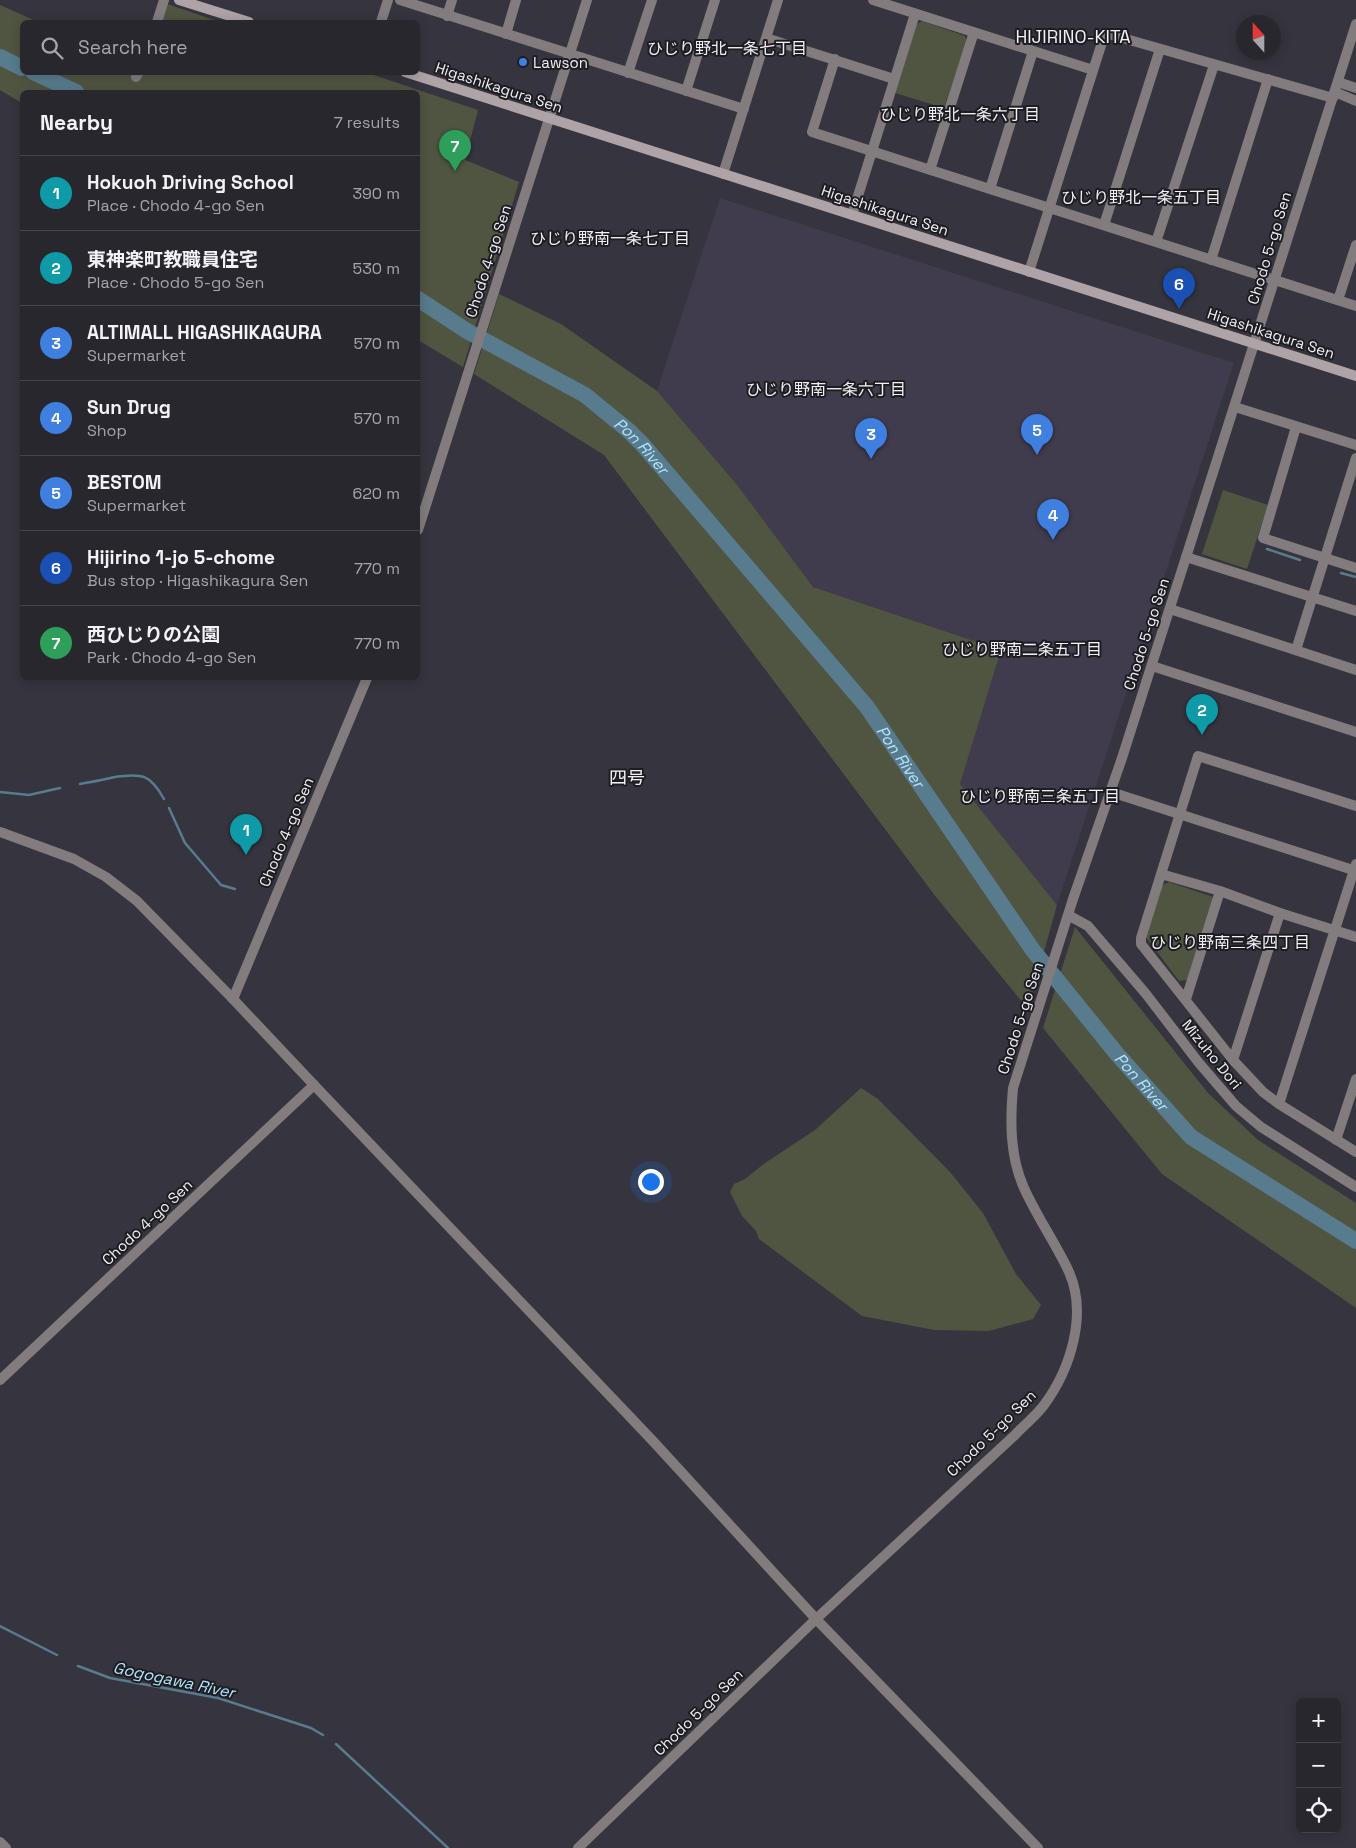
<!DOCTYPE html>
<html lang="en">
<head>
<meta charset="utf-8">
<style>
  body { margin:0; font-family:"Space Grotesk","Noto Sans JP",sans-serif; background:#34333a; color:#f1f3f6 }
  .controls { position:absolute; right:15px; bottom:15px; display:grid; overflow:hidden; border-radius:8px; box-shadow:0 2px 12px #0003 }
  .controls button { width:45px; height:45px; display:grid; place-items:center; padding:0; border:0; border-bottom:1px solid #44444a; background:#28272e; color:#f1f3f6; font:25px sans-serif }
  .compass { position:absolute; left:1236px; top:15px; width:45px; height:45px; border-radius:50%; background:#28272e; box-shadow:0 2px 12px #0003; rotate:339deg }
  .you { position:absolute; left:650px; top:1181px; width:18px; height:18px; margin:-12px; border:4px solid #fff; border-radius:50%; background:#1a73e8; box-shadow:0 0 0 8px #1a73e833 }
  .badge { display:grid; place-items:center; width:32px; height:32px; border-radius:50%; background:#8abfa5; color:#fff; font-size:16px; font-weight:700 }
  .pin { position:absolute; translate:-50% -41px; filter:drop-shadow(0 1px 2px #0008) }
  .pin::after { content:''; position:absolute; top:26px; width:18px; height:15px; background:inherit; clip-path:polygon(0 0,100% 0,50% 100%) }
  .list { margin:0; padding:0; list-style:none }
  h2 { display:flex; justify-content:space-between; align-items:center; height:65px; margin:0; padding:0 20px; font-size:21px }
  h2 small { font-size:16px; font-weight:400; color:#a5a5aa }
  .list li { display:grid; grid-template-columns:32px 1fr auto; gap:15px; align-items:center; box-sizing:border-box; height:75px; padding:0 20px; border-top:1px solid #44444a }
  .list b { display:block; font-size:19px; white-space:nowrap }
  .list p { margin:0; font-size:16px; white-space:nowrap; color:#a5a5aa }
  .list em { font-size:16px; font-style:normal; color:#a5a5aa }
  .icon { flex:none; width:28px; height:28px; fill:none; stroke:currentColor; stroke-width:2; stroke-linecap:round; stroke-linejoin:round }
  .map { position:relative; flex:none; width:1356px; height:1848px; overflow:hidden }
  .search { position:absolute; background:#28272e; box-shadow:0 2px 12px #0003; left:20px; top:20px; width:400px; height:55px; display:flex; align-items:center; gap:12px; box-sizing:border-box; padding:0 18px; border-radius:8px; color:#a5a5aa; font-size:19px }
  .panel { position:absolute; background:#28272e; box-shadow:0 2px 12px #0003; left:20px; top:90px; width:400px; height:590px; border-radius:8px }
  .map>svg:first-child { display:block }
  .built { fill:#403c4d }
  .green { fill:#505542 }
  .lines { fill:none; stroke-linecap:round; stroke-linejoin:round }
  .stream { stroke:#587b8d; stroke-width:2.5 }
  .river { stroke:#587b8d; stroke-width:16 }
  .minor { stroke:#827c7e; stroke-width:10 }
  .tertiary { stroke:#827c7e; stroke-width:10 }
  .secondary { stroke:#aea3a6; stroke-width:10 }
  .shop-dot { fill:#3f7fe0; stroke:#1d1c21; stroke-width:2 }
  .labels { text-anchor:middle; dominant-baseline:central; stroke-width:4; stroke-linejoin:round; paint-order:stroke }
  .poi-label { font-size:15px; fill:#f1f0f7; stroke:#1d1c21; text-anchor:start }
  .street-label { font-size:15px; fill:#f1f0f7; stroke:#1d1c21 }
  .neighbourhood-label { font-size:16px; fill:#f1f0f7; stroke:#1d1c21 }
  .water-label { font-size:16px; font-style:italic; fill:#b2e4fe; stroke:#1d1c21 }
  .quarter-label { font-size:18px; fill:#f1f0f7; stroke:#1d1c21 }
</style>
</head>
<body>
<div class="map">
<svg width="1356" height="1848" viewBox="0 0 1356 1848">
  <rect width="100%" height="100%" fill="#36343e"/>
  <path class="built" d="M720 198 1234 363 1057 905 960 784 1001 650 813 587 738 486 657 391Z"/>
  <path class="green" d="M167 4 220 22H161Z
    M0 5 38 22H22V72L368 73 478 110 465 160 519 182 463 367 418 340V92H22V103L0 90Z
    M922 21 965 36 967 41 944 108 895 93 917 24Z
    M499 294 561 324 657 391 738 486 813 587 1001 650 960 784 1057 905 1028 1009 936 897 604 455 474 374Z
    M1223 490 1268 505 1247 569 1202 554Z
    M1169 882 1213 897 1187 980 1179 981 1146 937 1161 886Z
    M1075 927 1208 1093 1258 1140 1356 1203V1308L1162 1174 1043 1028Z
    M861 1088 878 1099 950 1172 983 1213 1016 1274 1041 1305 1033 1319 989 1331 934 1330 862 1316 759 1239 756 1231 742 1216 730 1192 734 1184 745 1179 765 1163 815 1130Z"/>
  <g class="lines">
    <path class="stream" d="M1267 549 1300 560
      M1341 573 1356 577
      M80 784C91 782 103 780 115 777 142 773 150 774 164 799
      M0 792 29 795 60 788
      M169 808 185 843 221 885 235 889
      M0 1626 57 1655
      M78 1666 110 1678 218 1698 311 1728 323 1735
      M336 1744 448 1848"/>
    <g class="river">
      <path d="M0 57 22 68"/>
      <path d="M33 72 76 92"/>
      <path id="s1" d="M418 299 467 331 585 395 629 431 643 445 867 707 1032 949 1117 1054 1191 1137 1356 1241"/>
    </g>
    <path class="minor" d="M400 0 744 109
      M873 0 1093 70
      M447 16 452 0
      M157 22 164 0
      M381 22 388 0
      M506 34 516 0
      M766 38 894 79
      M835 59 812 132 1356 306
      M628 73 652 0
      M136 77 139 72
      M1338 82 1356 88
      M686 91 715 0
      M1335 92 1356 101
      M930 170 974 32
      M723 174 778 0
      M990 189 1033 51
      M852 215 915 14
      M1104 225 1160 49
      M1156 242 1214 65
      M1211 260 1268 79
      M1029 272 1105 33 1333 98
      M1338 300 1356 245
      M1235 407 1356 445
      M1296 427 1263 538 1356 568
      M1186 557 1356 611
      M1170 609 1356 670
      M1296 650 1356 458
      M1152 666 1356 732
      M1356 806 1198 756 1141 938V944L1233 1060 1263 1092 1279 1104 1356 1152
      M0 832 74 859 106 877 137 901 233 999 314 1085 0 1380
      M1161 874 1220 891 1280 913 1356 937
      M1186 999 1220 891
      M1233 1060 1280 913
      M1279 1104 1356 864
      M1336 1140 1356 1079"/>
    <path class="tertiary" d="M418 530 587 0
      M1111 792 1356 871
      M1068 915 1088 926 1146 994 1199 1063 1236 1106 1261 1127 1356 1187
      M233 999 367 678
      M314 1085 652 1440 816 1619 1038 1848
      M0 1842 6 1848
      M578 1848 816 1619 1015 1435C1024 1425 1036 1416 1044 1405 1070 1370 1088 1315 1069 1272 1056 1244 1037 1217 1024 1188 1010 1157 1010 1122 1013 1088L1073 899 1122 758 1356 24"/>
    <path class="secondary" d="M179 0 249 22
      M405 72 1356 376"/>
  </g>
  <circle class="shop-dot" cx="523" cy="62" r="5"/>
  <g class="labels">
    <g class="poi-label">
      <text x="533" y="62">Lawson</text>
    </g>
    <g class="street-label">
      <text transform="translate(499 87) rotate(18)">Higashikagura Sen</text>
      <text transform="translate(885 210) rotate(18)">Higashikagura Sen</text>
      <text transform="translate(1269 248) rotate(-73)">Chodo 5-go Sen</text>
      <text transform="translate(488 261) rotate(-72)">Chodo 4-go Sen</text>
      <text transform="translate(1271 333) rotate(18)">Higashikagura Sen</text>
      <text transform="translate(1146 634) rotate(-72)">Chodo 5-go Sen</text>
      <text transform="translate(286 832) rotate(-67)">Chodo 4-go Sen</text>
      <text transform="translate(1020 1018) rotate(-72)">Chodo 5-go Sen</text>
      <text transform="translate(1212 1054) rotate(51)">Mizuho Dori</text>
      <text transform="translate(147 1222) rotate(-43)">Chodo 4-go Sen</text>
      <text transform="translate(991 1433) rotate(-44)">Chodo 5-go Sen</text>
      <text transform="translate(698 1712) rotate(-44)">Chodo 5-go Sen</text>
    </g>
    <g class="neighbourhood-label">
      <text x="727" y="48">ひじり野北一条七丁目</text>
      <text x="960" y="114">ひじり野北一条六丁目</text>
      <text x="1141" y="197">ひじり野北一条五丁目</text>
      <text x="610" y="238">ひじり野南一条七丁目</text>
      <text x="826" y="389">ひじり野南一条六丁目</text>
      <text x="1022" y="649">ひじり野南二条五丁目</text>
      <text x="1040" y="796">ひじり野南三条五丁目</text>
      <text x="1230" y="942">ひじり野南三条四丁目</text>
    </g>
    <g class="water-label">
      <text stroke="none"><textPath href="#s1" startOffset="269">Pon River</textPath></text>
      <text stroke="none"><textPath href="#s1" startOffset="674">Pon River</textPath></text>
      <text stroke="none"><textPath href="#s1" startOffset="1079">Pon River</textPath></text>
      <text transform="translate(174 1680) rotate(12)">Gogogawa River</text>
    </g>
    <g class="quarter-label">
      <text x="1073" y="36">HIJIRINO-KITA</text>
      <text x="627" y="777">四号</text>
    </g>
  </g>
</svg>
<div class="controls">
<button>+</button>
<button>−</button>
<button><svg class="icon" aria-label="locate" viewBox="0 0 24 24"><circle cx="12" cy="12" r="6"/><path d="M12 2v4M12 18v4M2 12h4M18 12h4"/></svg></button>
</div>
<svg class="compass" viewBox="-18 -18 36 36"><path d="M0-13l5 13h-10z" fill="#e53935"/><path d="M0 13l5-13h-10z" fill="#a5a5aa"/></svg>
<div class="you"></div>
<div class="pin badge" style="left:246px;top:855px;background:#0f9aa8">1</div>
<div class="pin badge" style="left:1202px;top:735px;background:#0f9aa8">2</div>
<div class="pin badge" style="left:871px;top:459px;background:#3f7fe0">3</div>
<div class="pin badge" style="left:1053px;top:540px;background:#3f7fe0">4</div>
<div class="pin badge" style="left:1037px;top:455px;background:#3f7fe0">5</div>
<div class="pin badge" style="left:1179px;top:309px;background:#1a4fb4">6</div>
<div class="pin badge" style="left:455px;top:171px;background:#2e9e5b">7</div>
<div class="search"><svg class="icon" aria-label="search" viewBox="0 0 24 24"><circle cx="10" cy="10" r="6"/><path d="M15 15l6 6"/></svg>Search here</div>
<section class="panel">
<h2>Nearby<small>7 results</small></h2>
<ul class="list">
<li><span class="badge" style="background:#0f9aa8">1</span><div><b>Hokuoh Driving School</b><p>Place · Chodo 4-go Sen</p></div><em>390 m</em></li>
<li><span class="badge" style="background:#0f9aa8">2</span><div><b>東神楽町教職員住宅</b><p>Place · Chodo 5-go Sen</p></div><em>530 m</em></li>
<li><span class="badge" style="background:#3f7fe0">3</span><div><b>ALTIMALL HIGASHIKAGURA</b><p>Supermarket</p></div><em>570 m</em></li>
<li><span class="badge" style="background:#3f7fe0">4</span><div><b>Sun Drug</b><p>Shop</p></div><em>570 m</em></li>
<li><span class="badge" style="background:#3f7fe0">5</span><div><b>BESTOM</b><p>Supermarket</p></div><em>620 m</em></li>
<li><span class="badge" style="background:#1a4fb4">6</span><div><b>Hijirino 1-jo 5-chome</b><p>Bus stop · Higashikagura Sen</p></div><em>770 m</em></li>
<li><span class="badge" style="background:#2e9e5b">7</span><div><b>西ひじりの公園</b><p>Park · Chodo 4-go Sen</p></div><em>770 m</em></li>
</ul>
</section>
</div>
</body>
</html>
